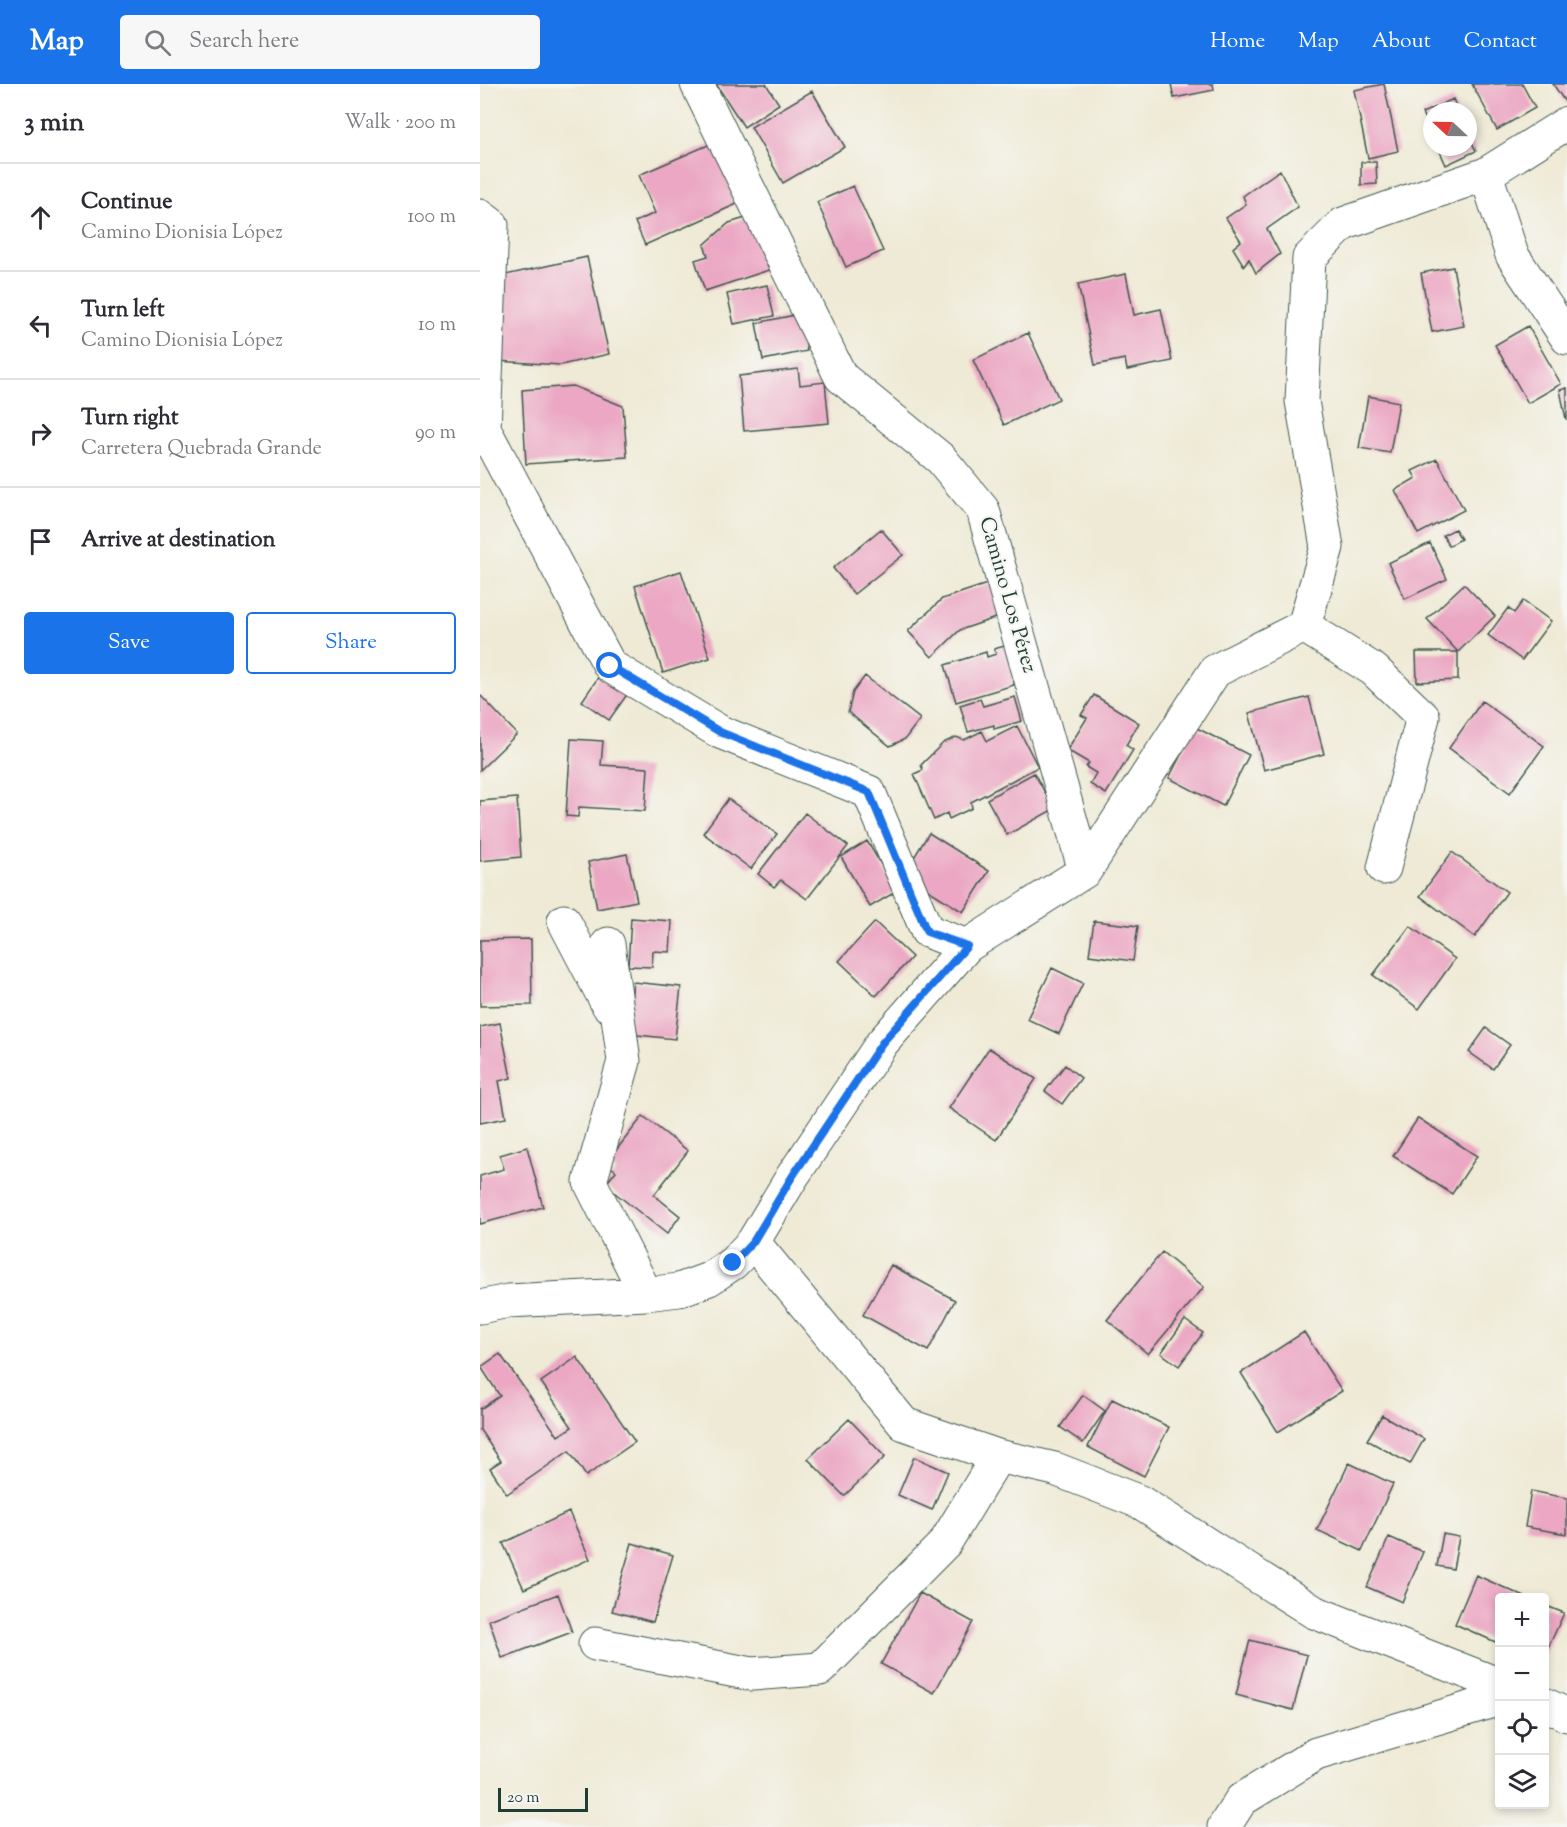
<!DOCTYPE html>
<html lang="en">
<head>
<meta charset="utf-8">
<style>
  body { margin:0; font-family:"Sorts Mill Goudy",serif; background:#f7f7f7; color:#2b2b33 }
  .controls { position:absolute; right:18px; bottom:18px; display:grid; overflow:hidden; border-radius:6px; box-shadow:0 3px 9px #0003 }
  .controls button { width:54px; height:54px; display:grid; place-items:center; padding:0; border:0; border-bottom:2px solid #e1e1e2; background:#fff; color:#2b2b33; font:30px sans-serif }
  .compass { position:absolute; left:943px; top:18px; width:54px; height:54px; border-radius:50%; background:#fff; box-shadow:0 3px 9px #0003; rotate:292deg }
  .scale { position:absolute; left:18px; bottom:15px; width:90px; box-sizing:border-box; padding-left:6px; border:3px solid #1f3d34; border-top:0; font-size:16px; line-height:21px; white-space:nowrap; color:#1f3d34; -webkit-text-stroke:4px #f6f6f2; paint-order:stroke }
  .stop { position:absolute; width:18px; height:18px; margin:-14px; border:4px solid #1a73e8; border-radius:50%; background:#fff }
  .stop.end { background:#1a73e8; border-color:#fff; box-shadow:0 2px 6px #0008 }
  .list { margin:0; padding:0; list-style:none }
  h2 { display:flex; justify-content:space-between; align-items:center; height:78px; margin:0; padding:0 24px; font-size:26px }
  h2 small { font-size:20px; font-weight:400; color:#7c7c81 }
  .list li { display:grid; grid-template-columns:39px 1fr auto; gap:18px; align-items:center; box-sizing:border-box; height:108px; padding:0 24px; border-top:2px solid #e1e1e2 }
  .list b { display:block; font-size:22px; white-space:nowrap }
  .list p { margin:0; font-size:20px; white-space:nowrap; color:#7c7c81 }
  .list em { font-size:20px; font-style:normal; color:#7c7c81 }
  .actions { display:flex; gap:12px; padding:18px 24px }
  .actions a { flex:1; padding:14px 0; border:2px solid #1a73e8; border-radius:6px; text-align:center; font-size:21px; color:#1a73e8 }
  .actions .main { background:#1a73e8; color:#fff }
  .icon { flex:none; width:33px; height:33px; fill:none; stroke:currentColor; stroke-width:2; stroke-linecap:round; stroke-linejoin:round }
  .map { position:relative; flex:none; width:1087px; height:1743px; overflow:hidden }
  header { display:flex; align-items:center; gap:36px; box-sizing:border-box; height:84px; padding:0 30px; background:#1a73e8; color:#fff }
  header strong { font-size:28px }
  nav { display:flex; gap:33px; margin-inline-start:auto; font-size:21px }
  .search { width:420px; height:54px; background:#f7f7f7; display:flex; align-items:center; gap:15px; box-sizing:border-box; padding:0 21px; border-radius:6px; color:#7c7c81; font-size:22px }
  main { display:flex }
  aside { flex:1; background:#fff }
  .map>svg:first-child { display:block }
  .building { fill:#eba7c3 }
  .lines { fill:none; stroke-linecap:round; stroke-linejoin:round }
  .minor-casing { stroke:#3e574c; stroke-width:35 }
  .minor { stroke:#fff; stroke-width:33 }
  .route { stroke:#1a73e8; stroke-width:8 }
  .labels { text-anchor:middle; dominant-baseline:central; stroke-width:4.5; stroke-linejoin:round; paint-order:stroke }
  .street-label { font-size:21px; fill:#1f3d34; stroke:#f6f6f2 }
</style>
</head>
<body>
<header>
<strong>Map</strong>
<div class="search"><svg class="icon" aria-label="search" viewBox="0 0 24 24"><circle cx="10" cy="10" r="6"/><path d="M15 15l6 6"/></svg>Search here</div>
<nav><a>Home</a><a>Map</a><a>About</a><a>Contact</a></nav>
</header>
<main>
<aside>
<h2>3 min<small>Walk · 200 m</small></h2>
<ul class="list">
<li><svg class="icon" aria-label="ahead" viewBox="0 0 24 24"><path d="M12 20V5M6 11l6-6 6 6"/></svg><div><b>Continue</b><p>Camino Dionisia López</p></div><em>100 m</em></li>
<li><svg class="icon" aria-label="left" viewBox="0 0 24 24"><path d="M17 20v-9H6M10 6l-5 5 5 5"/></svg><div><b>Turn left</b><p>Camino Dionisia López</p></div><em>10 m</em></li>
<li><svg class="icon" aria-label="right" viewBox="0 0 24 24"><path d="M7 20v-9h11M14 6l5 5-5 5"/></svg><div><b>Turn right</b><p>Carretera Quebrada Grande</p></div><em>90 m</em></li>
<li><svg class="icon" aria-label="arrive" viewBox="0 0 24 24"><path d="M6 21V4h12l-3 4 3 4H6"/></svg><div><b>Arrive at destination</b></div></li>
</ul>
<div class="actions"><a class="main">Save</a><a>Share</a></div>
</aside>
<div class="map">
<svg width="1087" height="1743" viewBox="0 0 1087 1743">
  <rect width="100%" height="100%" fill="#f6f6f2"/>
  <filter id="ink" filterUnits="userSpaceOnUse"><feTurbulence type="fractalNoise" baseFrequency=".0167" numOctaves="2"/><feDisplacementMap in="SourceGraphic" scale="12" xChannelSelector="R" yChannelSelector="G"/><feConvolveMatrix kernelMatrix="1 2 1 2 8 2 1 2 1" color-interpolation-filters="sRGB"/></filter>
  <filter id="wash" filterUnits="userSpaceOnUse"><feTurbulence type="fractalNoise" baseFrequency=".008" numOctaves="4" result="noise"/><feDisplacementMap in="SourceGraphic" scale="24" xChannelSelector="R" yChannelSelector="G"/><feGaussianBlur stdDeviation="1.35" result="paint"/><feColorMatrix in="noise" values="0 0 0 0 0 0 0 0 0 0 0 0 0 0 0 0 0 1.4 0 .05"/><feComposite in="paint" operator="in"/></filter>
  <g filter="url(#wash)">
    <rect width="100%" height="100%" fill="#efead5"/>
    <g id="blocks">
      <path class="building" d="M236 0H286L299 20 264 43Z
        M691 0H733L734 6 694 14Z
        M904 0 918 67 888 74 874 6Z
        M992 0H1042L1055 24 1017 46Z
        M1073 0H1087V21Z
        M332 7 365 63 303 99 271 43Z
        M973 15 978 27H952V51L942 29Z
        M988 50 996 67 966 81 958 63H988Z
        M242 55 268 115 165 161 155 138 175 129 159 91Z
        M881 78H896L897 100 881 101Z
        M800 86 818 123 787 145 800 170 776 189 769 175 764 182 753 164 761 157 746 134 766 120 763 112Z
        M373 102 403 167 366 183 337 118Z
        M272 132 289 186 225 207 215 176 228 172 224 161 249 139Z
        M107 173 129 270 81 281 16 277 21 192Z
        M973 183 984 242 952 248 941 189Z
        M646 190 654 231 681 225 692 277 647 286 645 275 615 281 598 200Z
        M287 201 294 232 254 240 247 210Z
        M320 230 327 267 283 276 276 239Z
        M1048 242 1081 300 1048 319 1015 261Z
        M548 249 579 315 524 341 493 276Z
        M318 285 320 301 345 298 349 339 264 347 259 292Z
        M93 302 143 322 147 373 46 380 42 306Z
        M1087 304V335H1086L1080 306Z
        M888 312 919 318 910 369 879 364Z
        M957 375 984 426 938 450 915 406 936 394 932 387Z
        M401 445 423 471 374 510 353 484Z
        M975 445 981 455 969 462 963 451Z
        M950 459 967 495 925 515 908 479Z
        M201 487 230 574 183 589 155 502Z
        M513 498 524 531 480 546 452 573 428 547 462 515Z
        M984 500 1015 532 978 568 947 535Z
        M1043 517 1071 537 1042 576 1008 551 1028 524 1034 529Z
        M535 559 534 601 476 618 465 581 506 568 507 573 516 570 514 565Z
        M936 568H978V596L937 598Z
        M124 585 151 605 129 636 102 617Z
        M385 592 440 635 425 655 410 662 368 628 373 608Z
        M0 611 37 650 0 686Z
        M614 611 659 639 646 661 653 666 626 710 610 700 616 689 606 683 609 679 587 666 607 634 601 631Z
        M535 613 542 637 514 645V641L488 648 480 621 500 615 503 622Z
        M829 613 844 670 784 686 769 629Z
        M1002 617 1064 662 1030 709 969 664Z
        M537 642 558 683 491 718 492 724 469 735 467 729 454 736 434 690 443 686 441 681 463 659 476 653 484 656 502 647 507 657Z
        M715 643 769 671 743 722 689 694Z
        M91 655 123 657 121 681 168 684 165 727 99 723 98 733 86 732Z
        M554 689 574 725 527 751 507 715Z
        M37 714 41 773 0 777V717Z
        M248 715 297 750 271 785 223 749Z
        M325 729 368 762 327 815 301 796 294 803 278 790Z
        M449 749 509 787 483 828 445 804 430 780Z
        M387 757 417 807 390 823 361 773Z
        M972 768 1027 808 995 853 940 812Z
        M147 770 157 817 117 825 108 778Z
        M151 834 192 837 190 868 173 867 172 883 148 882Z
        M614 837 658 842 653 877 609 871Z
        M395 838 432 873 396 912 359 877Z
        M930 842 975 875 939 925 893 891Z
        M51 855 52 921 0 922V856Z
        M572 884 603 899 579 950 547 935Z
        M153 898 201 903 195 955 148 950Z
        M20 939 31 994 19 997 26 1034 0 1039V943Z
        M1006 944 1030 961 1013 985 989 968Z
        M509 964 556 995 516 1056 469 1024Z
        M585 981 601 994 582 1020 565 1007Z
        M163 1032 208 1067 174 1111 200 1132 187 1150 125 1101 136 1087 126 1079Z
        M938 1034 997 1072 972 1110 913 1072Z
        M47 1063 63 1123 0 1140V1092L24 1085 20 1071Z
        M682 1168 724 1203 668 1270 627 1236Z
        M411 1181 475 1216 448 1267 383 1231Z
        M705 1236 723 1249 699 1282 681 1269Z
        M824 1248 862 1307 798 1348 761 1289Z
        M20 1270 78 1352 92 1343 61 1298 97 1273 155 1358 106 1392 89 1367 27 1410 10 1384 21 1377 0 1346V1325L20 1312 1 1283Z
        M603 1311 625 1327 603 1359 580 1343Z
        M632 1315 689 1343 664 1392 608 1363Z
        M902 1331 944 1355 930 1380 887 1356Z
        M369 1335 405 1373 364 1412 328 1375Z
        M434 1373 468 1388 452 1426 418 1411Z
        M869 1379 913 1400 882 1467 837 1446Z
        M1051 1407 1087 1414V1450L1045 1443Z
        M89 1428 110 1475 44 1505 23 1459Z
        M963 1450 979 1453 973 1485 957 1482Z
        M909 1453 943 1468 922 1518 887 1503Z
        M152 1459 193 1471 173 1538 132 1527Z
        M996 1491 1047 1514H1020V1560L975 1540Z
        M440 1509 493 1538 454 1609 401 1580Z
        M78 1510 92 1548 22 1574 9 1536Z
        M1064 1521 1084 1529 1064 1573Z
        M770 1556 827 1571 813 1626 756 1611Z"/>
    </g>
  </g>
  <g filter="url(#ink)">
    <use href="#blocks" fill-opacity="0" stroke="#3e574c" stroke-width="1.5"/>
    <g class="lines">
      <defs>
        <path id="minor" d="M217 0 361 293 461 375 503 426 605 787
          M1006 90 1032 171 1087 254
          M0 132 12 141 4 345 130 582 240 648 389 708 447 847 487 862
          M824 542 894 586 943 633 904 784
          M84 837 128 921
          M128 860 144 977 110 1098 166 1210
          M273 1158 424 1340 518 1372 575 1385 660 1418 834 1528 1020 1601
          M0 1223 28 1217 166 1210 199 1206 229 1195 253 1179 273 1158 312 1093 402 959 487 862 605 787 735 587 824 542 847 463 822 317 829 174 863 140 1006 90 1087 39
          M115 1560 272 1590 340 1585 465 1459 518 1372
          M1064 1620 1087 1631
          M744 1743 761 1716 836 1670 1020 1615"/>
      </defs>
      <use href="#minor" class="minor-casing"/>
      <use href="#minor" class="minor"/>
    </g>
  </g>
  <g class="lines" filter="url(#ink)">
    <path class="route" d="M130 582 240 648 389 708 447 848 487 862 402 959 312 1093 273 1158 253 1179"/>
  </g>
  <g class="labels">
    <g class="street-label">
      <text transform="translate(527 511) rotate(74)">Camino Los Pérez</text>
    </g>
  </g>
</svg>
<div class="controls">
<button>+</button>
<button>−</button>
<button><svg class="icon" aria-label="locate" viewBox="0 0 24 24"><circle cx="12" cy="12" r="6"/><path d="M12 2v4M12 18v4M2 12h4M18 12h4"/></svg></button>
<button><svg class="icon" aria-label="layers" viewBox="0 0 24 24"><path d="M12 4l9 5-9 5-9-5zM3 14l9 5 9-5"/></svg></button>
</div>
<svg class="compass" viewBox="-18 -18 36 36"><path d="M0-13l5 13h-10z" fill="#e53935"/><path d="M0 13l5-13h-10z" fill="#7c7c81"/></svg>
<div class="scale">20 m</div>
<div class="stop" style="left:130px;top:582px"></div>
<div class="stop end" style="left:253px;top:1179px"></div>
</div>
</main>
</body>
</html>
